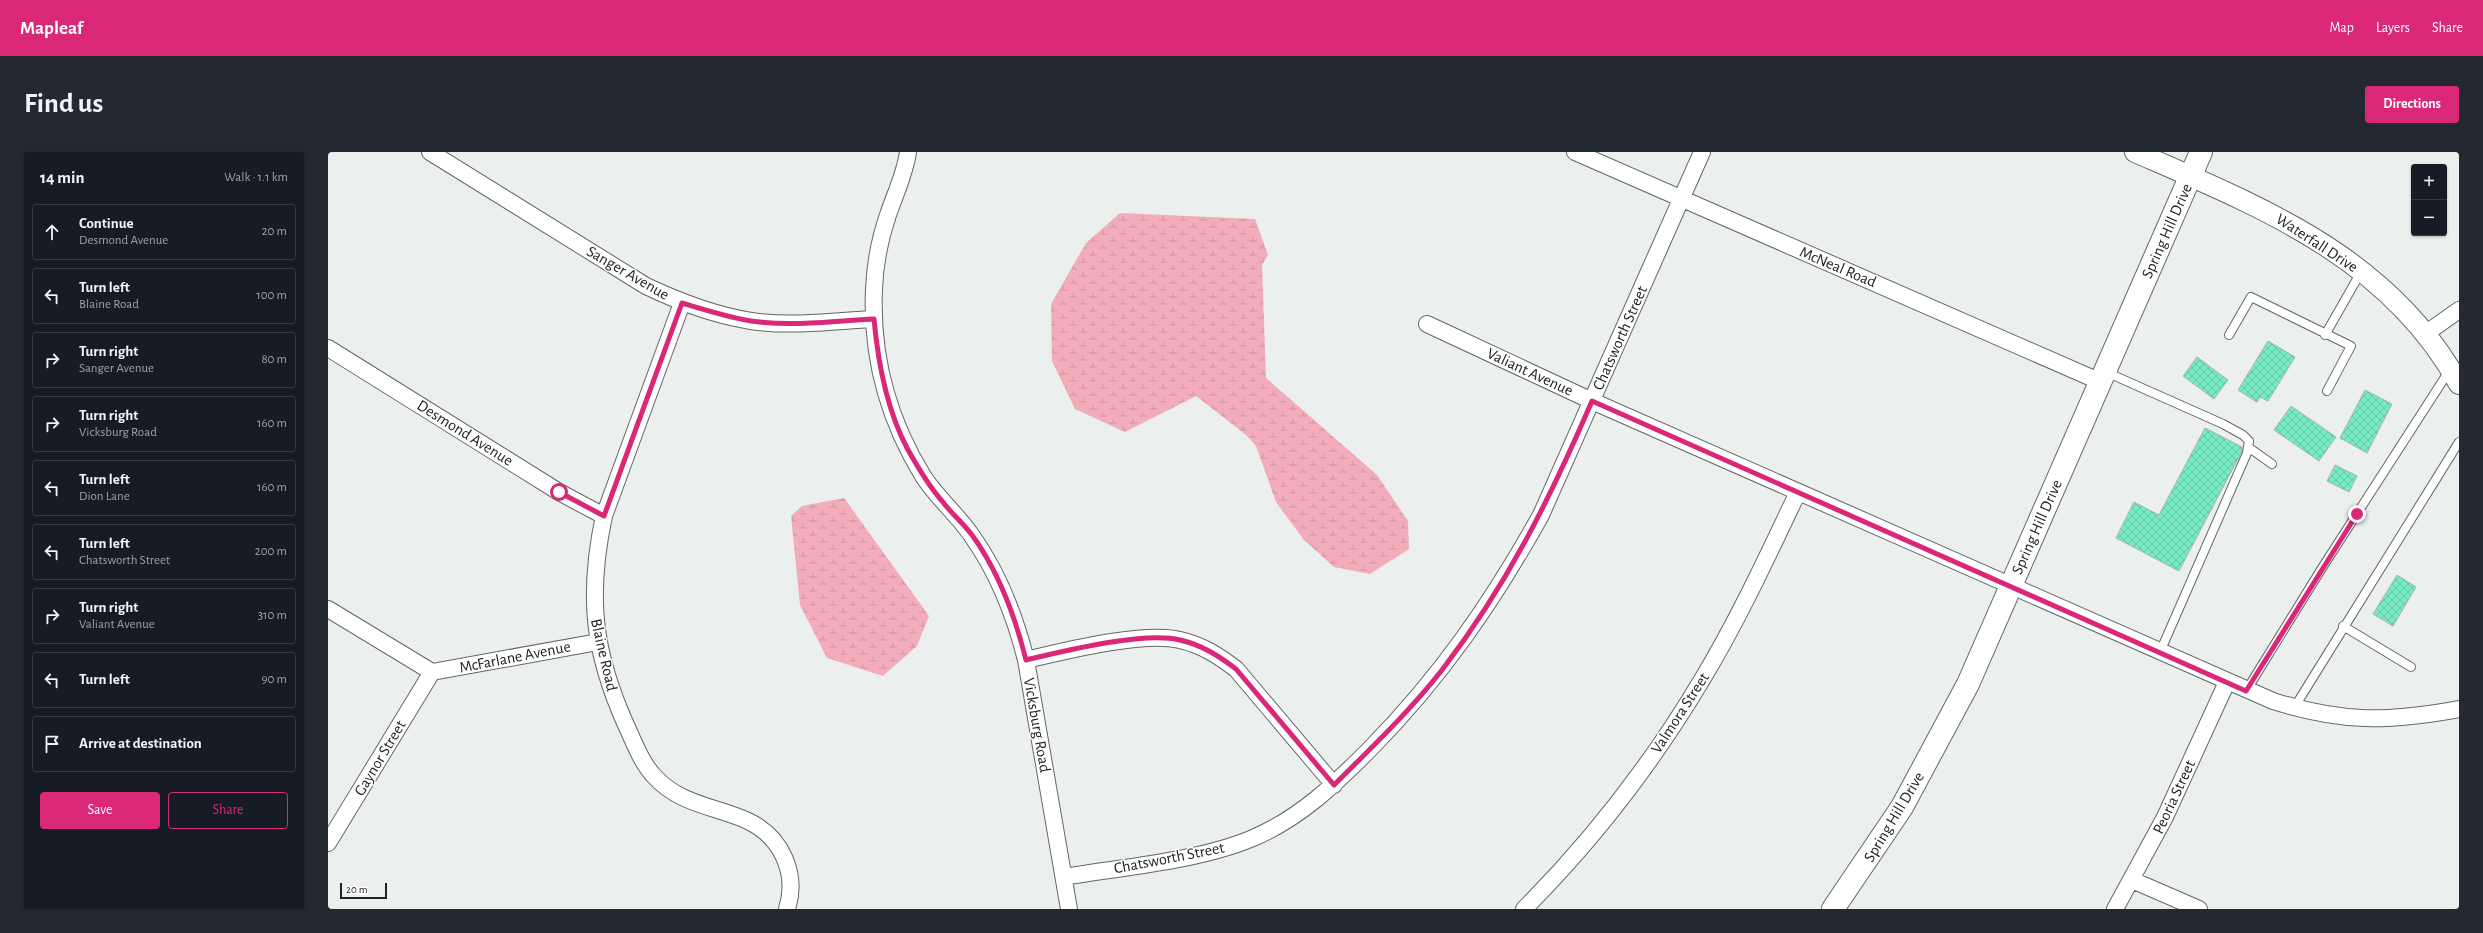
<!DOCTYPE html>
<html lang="en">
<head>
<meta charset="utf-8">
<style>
  body { margin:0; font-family:"Alegreya Sans",sans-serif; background:#242831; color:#f1f3f6 }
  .controls { position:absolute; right:12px; top:12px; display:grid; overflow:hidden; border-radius:4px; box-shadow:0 1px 3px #0004 }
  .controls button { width:36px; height:36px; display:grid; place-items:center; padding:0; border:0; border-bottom:1px solid #363941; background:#171b24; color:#f1f3f6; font:20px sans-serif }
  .scale { position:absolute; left:12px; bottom:10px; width:47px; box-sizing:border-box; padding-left:4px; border:2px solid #202121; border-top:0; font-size:11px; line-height:14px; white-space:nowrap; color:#202121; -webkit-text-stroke:3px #fff; paint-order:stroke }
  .stop { position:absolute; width:12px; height:12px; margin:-9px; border:3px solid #db2777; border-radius:50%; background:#fff }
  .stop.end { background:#db2777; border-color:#fff; box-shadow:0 1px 4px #0008 }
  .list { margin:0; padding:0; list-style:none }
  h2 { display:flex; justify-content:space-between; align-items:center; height:52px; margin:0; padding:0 16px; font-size:17px }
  h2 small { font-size:13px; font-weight:400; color:#9ea1a6 }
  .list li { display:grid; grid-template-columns:26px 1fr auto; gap:12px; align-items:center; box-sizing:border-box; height:56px; margin:0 8px 8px; padding:0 8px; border:1px solid #363941; border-radius:4px }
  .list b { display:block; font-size:15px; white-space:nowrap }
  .list p { margin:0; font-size:13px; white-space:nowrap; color:#9ea1a6 }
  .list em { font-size:13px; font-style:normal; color:#9ea1a6 }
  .actions { display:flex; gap:8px; padding:12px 16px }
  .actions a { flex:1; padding:9px 0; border:1px solid #db2777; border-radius:4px; text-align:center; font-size:14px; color:#db2777 }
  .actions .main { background:#db2777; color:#fff }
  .icon { flex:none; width:22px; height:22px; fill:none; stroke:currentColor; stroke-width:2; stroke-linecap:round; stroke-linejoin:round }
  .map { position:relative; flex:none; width:2131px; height:757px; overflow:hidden; border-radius:4px }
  header { display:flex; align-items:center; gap:24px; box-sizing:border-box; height:56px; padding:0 20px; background:#db2777; color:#fff }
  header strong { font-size:19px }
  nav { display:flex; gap:22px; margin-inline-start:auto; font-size:14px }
  .intro { display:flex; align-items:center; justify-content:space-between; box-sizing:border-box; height:96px; padding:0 24px }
  h1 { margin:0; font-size:28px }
  .button { padding:10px 18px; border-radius:4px; background:#db2777; color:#fff; font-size:14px; font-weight:700 }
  main { display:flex; gap:24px; padding:0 24px }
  aside { flex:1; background:#171b24; border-radius:4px; box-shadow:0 1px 3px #0004 }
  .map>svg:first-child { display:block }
  .wetland { fill:url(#wetland-marsh) }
  .building { fill:url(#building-cross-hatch); stroke:#adb0af }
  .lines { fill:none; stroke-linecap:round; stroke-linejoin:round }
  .service-casing { stroke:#646766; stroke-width:10 }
  .minor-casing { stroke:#646766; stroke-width:18 }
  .tertiary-casing { stroke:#646766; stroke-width:22 }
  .secondary-casing { stroke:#646766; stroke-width:24 }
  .service { stroke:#fff; stroke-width:8 }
  .minor { stroke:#fff; stroke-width:16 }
  .tertiary { stroke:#fff; stroke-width:20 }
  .secondary { stroke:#fff; stroke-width:22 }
  .route { stroke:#db2777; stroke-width:5 }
  .labels { text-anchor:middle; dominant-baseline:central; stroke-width:3; stroke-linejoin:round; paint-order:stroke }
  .street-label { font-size:16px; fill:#202121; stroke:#fff }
</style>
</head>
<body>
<header>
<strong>Mapleaf</strong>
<nav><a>Map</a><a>Layers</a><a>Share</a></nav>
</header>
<div class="intro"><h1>Find us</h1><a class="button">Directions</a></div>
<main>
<aside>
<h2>14 min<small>Walk · 1.1 km</small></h2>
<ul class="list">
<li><svg class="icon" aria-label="ahead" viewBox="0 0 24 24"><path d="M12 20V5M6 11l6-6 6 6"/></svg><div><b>Continue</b><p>Desmond Avenue</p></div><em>20 m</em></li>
<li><svg class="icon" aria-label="left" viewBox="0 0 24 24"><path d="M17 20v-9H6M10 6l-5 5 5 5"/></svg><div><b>Turn left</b><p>Blaine Road</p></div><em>100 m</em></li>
<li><svg class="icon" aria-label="right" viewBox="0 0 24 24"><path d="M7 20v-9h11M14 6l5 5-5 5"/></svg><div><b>Turn right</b><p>Sanger Avenue</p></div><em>80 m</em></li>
<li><svg class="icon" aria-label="right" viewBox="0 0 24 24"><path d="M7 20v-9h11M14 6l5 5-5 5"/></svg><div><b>Turn right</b><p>Vicksburg Road</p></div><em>160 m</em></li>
<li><svg class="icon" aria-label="left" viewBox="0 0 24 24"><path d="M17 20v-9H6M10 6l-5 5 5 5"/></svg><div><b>Turn left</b><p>Dion Lane</p></div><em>160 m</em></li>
<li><svg class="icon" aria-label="left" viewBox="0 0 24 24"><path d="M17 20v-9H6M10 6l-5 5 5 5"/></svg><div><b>Turn left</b><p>Chatsworth Street</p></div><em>200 m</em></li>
<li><svg class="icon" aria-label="right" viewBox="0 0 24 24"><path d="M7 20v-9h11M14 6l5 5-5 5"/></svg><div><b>Turn right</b><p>Valiant Avenue</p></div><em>310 m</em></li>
<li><svg class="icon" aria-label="left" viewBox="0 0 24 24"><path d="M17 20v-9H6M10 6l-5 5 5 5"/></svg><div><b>Turn left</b></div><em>90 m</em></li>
<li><svg class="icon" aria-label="arrive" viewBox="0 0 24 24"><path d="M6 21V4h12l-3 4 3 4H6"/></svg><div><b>Arrive at destination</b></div></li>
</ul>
<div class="actions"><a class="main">Save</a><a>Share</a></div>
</aside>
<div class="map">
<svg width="2131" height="757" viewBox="0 0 2131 757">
  <defs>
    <pattern id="wetland-marsh" width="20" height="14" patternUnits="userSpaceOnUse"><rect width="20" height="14" fill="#f3adba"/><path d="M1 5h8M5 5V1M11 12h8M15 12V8" fill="none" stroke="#d095a0"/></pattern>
    <pattern id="building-cross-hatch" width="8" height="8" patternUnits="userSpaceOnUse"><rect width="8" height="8" fill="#76eac4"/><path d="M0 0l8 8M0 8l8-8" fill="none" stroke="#66c8a8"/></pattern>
  </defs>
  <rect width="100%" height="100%" fill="#ebefed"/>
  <path class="wetland" d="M792 61 927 67 940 103 934 113 938 226 1049 323 1080 369 1081 397 1042 422 1006 415 976 388 948 350 928 294 918 283 868 244 797 280 747 257 724 209 723 152 758 91Z
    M516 346 601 464 589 494 555 524 499 506 472 453 463 364 474 354Z"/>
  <path class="building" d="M1940 189 1967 205 1940 249 1932 245 1929 250 1910 238Z
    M1869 205 1900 228 1886 247 1855 224Z
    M2037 238 2064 252 2039 301 2012 286Z
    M1963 254 2008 285 1991 309 1946 278Z
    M1877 276 1914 295V299L1851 419 1788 386 1806 350 1831 363Z
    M2007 313 2029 324 2021 340 1999 329Z
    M2069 423 2088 435 2065 474 2045 462Z"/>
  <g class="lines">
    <defs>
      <path id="service" d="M1901 183 1923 145 2023 194 1999 239
        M1997 183 2033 120
        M1778 220 1895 272 1915 283 1921 289 1919 301 1832 500
        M1920 295 1944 312
        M2015 474 2083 515
        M1918 539 1994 416 2121 219
        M1966 556 2131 290"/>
      <path id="minor" d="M102 0 318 134C352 150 385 163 423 169 463 175 505 169 546 167
        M580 0C577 22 567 42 560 63 552 86 547 113 546 137 543 203 560 267 595 324 609 346 630 363 644 384 671 422 687 464 698 508L741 757
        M1247 0 1773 230
        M354 151 276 364C259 443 265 500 298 573 306 590 313 610 326 624 352 653 387 654 420 669 454 685 470 722 459 757
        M1099 172 1264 249 1945 549C2014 571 2060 570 2131 557
        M2097 182 2131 158
        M0 196 231 340 276 364
        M0 457 104 520
        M698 508C736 499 816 479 852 488 874 493 891 504 908 517L1006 633
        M104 520 270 490
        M0 691 104 520
        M736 725C795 715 871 709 925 686 972 666 1006 633 1041 598 1112 526 1164 451 1213 363L1374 0
        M1804 728 1871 757
        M1196 757C1265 688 1325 610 1375 526 1411 466 1440 403 1470 340
        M1787 757 1837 665 1899 530"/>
      <path id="tertiary" d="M1807 0C1933 55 2061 105 2131 232"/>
      <path id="secondary" d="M1505 757 1574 655 1640 532 1873 0"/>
    </defs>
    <use href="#service" class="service-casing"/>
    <use href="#minor" class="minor-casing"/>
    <use href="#tertiary" class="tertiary-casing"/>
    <use href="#secondary" class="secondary-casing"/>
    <use href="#service" class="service"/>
    <use href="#minor" class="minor"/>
    <use href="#tertiary" class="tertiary"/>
    <use href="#secondary" class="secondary"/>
  </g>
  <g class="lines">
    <path class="route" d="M231 340 276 364 354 151C377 158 399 165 423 169 463 175 505 169 546 167 550 211 558 256 579 296 589 314 600 333 614 349 623 361 635 371 644 383 671 420 687 464 698 508 736 499 816 479 852 488 874 493 891 504 908 517L1006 633C1043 596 1081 560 1114 518 1179 433 1222 347 1264 249L1918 539 2029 362"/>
  </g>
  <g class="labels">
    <g class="street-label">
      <text transform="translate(1839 79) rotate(-66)">Spring Hill Drive</text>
      <text transform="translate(1989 91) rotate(33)">Waterfall Drive</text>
      <text transform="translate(1510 115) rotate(23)">McNeal Road</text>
      <text transform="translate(300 121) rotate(30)">Sanger Avenue</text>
      <text transform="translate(1292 186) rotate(-66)">Chatsworth Street</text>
      <text transform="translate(1202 220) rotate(25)">Valiant Avenue</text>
      <text transform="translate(137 281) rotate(32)">Desmond Avenue</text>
      <text transform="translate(1709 375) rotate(-66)">Spring Hill Drive</text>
      <text transform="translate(276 503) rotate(77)">Blaine Road</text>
      <text transform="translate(187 505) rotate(-11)">McFarlane Avenue</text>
      <text transform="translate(1352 561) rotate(-57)">Valmora Street</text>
      <text transform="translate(709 573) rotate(80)">Vicksburg Road</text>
      <text transform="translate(52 606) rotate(-59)">Gaynor Street</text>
      <text transform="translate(1846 645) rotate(-65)">Peoria Street</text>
      <text transform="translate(1566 665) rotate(-59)">Spring Hill Drive</text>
      <text transform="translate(841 706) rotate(-11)">Chatsworth Street</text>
    </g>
  </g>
</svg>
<div class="controls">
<button>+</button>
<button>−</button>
</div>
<div class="scale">20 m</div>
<div class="stop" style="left:231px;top:340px"></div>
<div class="stop end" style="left:2029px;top:362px"></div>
</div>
</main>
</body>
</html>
